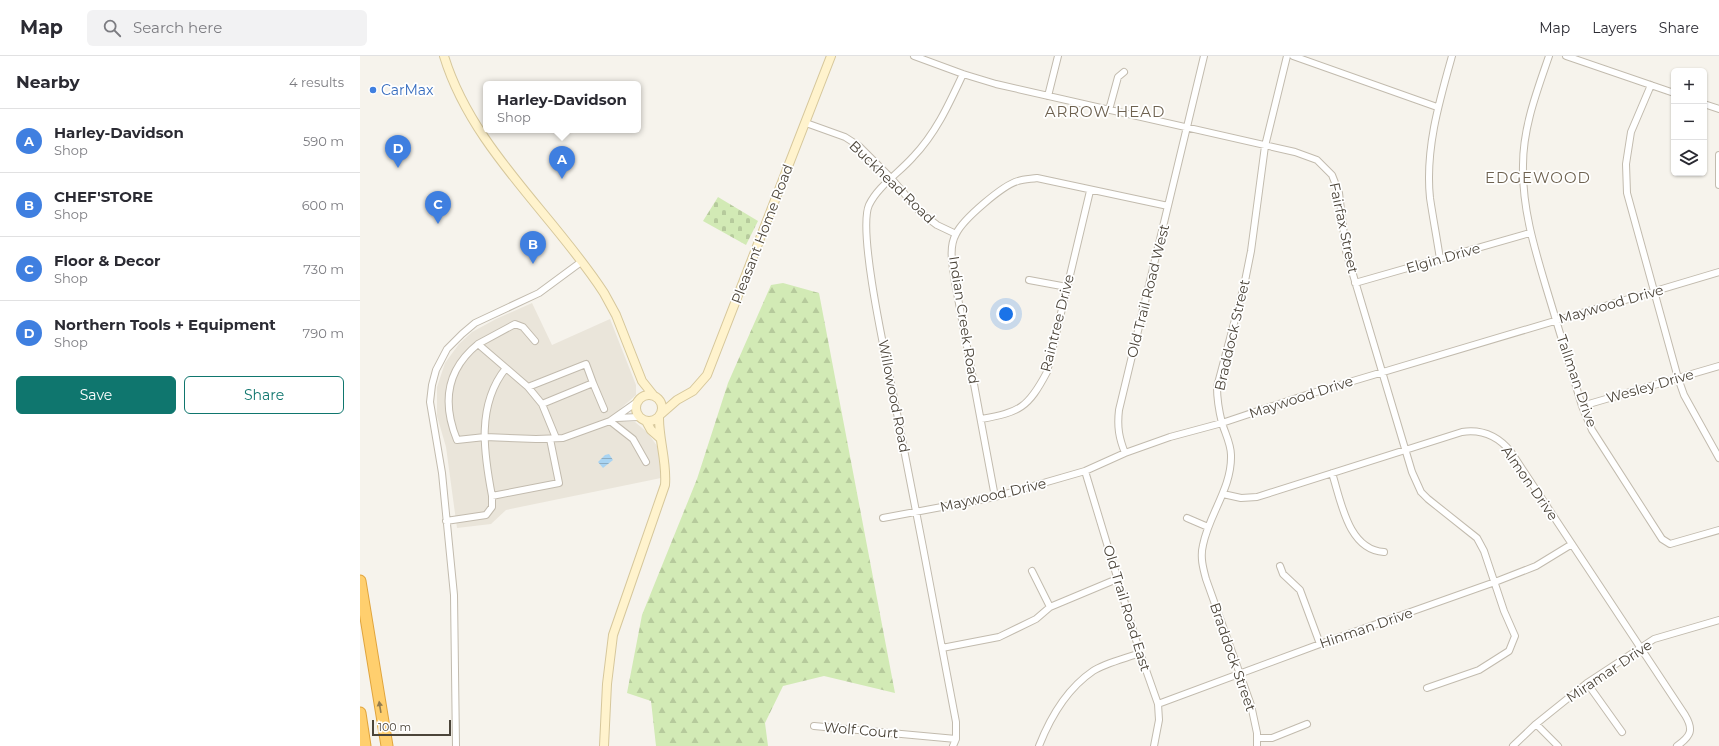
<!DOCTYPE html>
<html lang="en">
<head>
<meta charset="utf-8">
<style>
  body { margin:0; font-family:Montserrat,sans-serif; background:#f2f2f3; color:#2b2b33 }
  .controls { position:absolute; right:12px; top:12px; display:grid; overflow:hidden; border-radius:6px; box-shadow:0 1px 3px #0004 }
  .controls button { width:36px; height:36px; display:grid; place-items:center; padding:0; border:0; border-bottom:1px solid #e1e1e2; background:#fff; color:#2b2b33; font:20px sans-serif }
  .scale { position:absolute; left:12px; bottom:10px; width:79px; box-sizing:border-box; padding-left:4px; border:2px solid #4b4439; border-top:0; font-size:11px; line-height:14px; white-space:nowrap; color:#4b4439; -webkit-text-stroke:3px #fff; paint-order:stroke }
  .you { position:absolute; left:646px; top:258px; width:14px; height:14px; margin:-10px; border:3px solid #fff; border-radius:50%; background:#1a73e8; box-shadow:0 0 0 6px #1a73e833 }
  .badge { display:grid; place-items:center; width:26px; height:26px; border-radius:50%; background:#0f766e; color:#fff; font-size:13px; font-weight:700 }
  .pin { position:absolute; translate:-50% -33px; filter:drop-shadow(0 1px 2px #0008) }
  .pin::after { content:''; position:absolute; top:21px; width:14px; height:12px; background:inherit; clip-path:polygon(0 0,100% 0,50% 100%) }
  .popup { position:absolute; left:123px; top:25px; width:158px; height:52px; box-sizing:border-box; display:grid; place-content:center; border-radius:6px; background:#fff; filter:drop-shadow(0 1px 3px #0005); font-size:13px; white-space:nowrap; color:#7c7c81 }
  .popup b { font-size:15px; color:#2b2b33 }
  .popup::after { content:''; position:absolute; left:50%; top:100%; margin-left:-8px; border:8px solid transparent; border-top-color:#fff }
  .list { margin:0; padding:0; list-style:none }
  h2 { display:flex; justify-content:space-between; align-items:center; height:52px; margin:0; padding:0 16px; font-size:17px }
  h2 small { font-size:13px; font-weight:400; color:#7c7c81 }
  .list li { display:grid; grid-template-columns:26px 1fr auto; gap:12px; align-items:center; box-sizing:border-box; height:64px; padding:0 16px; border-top:1px solid #e1e1e2 }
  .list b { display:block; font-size:15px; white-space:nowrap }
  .list p { margin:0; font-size:13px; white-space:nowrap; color:#7c7c81 }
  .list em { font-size:13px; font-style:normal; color:#7c7c81 }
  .actions { display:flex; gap:8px; padding:12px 16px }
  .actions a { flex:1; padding:9px 0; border:1px solid #0f766e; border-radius:6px; text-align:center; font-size:14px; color:#0f766e }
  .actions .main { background:#0f766e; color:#fff }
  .icon { flex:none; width:22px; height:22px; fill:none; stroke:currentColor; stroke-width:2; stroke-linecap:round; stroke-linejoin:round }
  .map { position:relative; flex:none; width:1359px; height:690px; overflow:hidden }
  header { display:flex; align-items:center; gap:24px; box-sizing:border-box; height:56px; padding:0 20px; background:#fff; border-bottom:1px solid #e1e1e2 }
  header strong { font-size:19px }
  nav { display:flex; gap:22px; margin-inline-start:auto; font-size:14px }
  .search { width:280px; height:36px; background:#f2f2f3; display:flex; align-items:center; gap:10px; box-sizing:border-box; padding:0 14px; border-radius:6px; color:#7c7c81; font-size:15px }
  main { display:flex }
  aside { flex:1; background:#fff }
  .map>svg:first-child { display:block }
  .residential { fill:#eae5da }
  .forest { fill:url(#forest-firs) }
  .cemetery { fill:url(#cemetery-stones) }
  .water { fill:url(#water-rules) }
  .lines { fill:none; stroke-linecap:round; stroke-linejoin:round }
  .street-casing { stroke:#c2bbae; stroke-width:8 }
  .secondary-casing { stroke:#d6c79b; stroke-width:10 }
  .highway-casing { stroke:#e0a43c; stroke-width:13 }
  .street { stroke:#fff; stroke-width:6 }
  .secondary { stroke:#fff3cd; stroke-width:8 }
  .highway { stroke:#ffcf6e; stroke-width:11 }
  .oneway { fill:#937c4e }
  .shop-dot { fill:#3f7fe0; stroke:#fff; stroke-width:1.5 }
  .labels { text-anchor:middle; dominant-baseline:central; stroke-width:3.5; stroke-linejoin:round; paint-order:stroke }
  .shop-label { font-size:14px; fill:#366cbe; stroke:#fff; text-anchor:start }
  .street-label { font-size:14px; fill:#4b4439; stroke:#fff }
  .neighbourhood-label { font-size:15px; letter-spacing:1px; fill:#6e6250; stroke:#fff }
</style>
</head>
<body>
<header>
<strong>Map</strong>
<div class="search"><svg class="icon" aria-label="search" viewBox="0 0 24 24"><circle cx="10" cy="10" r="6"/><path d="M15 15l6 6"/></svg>Search here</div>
<nav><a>Map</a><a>Layers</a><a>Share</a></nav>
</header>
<main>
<aside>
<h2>Nearby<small>4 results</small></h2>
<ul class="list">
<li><span class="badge" style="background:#3f7fe0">A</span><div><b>Harley-Davidson</b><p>Shop</p></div><em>590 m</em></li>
<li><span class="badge" style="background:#3f7fe0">B</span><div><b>CHEF'STORE</b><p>Shop</p></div><em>600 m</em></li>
<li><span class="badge" style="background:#3f7fe0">C</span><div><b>Floor &amp; Decor</b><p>Shop</p></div><em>730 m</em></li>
<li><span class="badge" style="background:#3f7fe0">D</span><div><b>Northern Tools + Equipment</b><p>Shop</p></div><em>790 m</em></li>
</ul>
<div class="actions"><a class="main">Save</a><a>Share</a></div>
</aside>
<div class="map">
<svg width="1359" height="690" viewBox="0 0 1359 690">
  <defs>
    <pattern id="forest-firs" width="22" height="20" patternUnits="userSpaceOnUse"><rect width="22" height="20" fill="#d2eab5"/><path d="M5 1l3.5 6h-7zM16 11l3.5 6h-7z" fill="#b6ca9c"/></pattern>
    <pattern id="cemetery-stones" width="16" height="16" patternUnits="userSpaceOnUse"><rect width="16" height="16" fill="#d2eab5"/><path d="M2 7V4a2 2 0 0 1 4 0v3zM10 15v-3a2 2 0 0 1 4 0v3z" fill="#b6ca9c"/></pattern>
    <pattern id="water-rules" width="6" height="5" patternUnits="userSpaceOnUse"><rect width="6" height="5" fill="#a9d4f2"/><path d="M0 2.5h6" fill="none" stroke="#8caec5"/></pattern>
  </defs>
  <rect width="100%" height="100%" fill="#f6f3ec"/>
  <path class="residential" d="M172 247 192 289 250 263 276 329V339L260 353 263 366H275L288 377 297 390 301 407V422L146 454 131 468 97 472 86 391 77 360V331L85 307 99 288 112 276 136 263Z"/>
  <path class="forest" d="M423 227 459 237 535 637 464 620 423 630 405 667 408 690H296L291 645 267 637 282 559 337 423 368 327 411 229Z"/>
  <path class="cemetery" d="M358 141 398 165 386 189 343 165Z"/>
  <path class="water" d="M249 398 253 404 243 412 238 406 245 399Z"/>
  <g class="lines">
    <defs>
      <path id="street" d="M554 0 603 18 636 28 935 96 957 104 972 119 979 137 986 195 1052 416 1061 436 1068 443 1117 482 1124 495 1144 555 1155 580 1149 595 1119 614 1067 632
        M933 0 1077 51
        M1189 0C1177 35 1163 71 1163 109 1162 151 1174 191 1186 231 1198 271 1210 310 1222 350L1232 374 1302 483 1310 488 1359 474
        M1206 0 1314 37
        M1291 29 1271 76 1266 108 1267 137 1318 322 1324 339 1359 402
        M688 40 698 0
        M1344 48 1359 53
        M749 54 758 21 764 16
        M446 67 485 81 499 90 531 122 560 156 577 169 596 178
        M1359 99V129
        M1080 203C1077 183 1073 162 1070 142 1065 94 1079 46 1092 0
        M669 224 707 231
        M995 227 1170 177
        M118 288 155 268 163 271 175 285
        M146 312C116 349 124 398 132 440L199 427 190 383
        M233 327 244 353
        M168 331 182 348
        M1222 350 1359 310
        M256 362 279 361
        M621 363C660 356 668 352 687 316L730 135
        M250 365 273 383 286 406
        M196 382 182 348 233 327 226 308 168 331 118 288C86 314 82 347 97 384L125 381 176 383 203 382 250 365 277 346
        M765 397C759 382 757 371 759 354L844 0
        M725 415 780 597 798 648 799 664 794 690
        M972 417C981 445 988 494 1024 496
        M863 438 881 442 897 441 1102 376C1122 373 1138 380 1151 396L1325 659C1334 674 1331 680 1317 690
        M635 441 595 226C593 211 588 192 596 178 603 163 643 129 658 125 664 123 671 123 677 122L808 150
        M523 462 635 441 725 415 765 397 810 381 862 367 946 339 1359 216
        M827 462 848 471
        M86 465 126 459 132 451V440
        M920 510 923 518 940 534 960 588
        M672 515 690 551
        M582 592 639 581 676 563 690 551 757 523
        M1227 627 1262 676
        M798 648 960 588 1135 526 1176 510 1212 488
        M1176 668 1198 690
        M454 670 596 683
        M898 682H912L947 668
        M96 690 94 539 82 417 70 346 72 329 76 314 87 293 102 278 115 267 179 237 221 206
        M593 690 596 683V666C576 560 556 453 535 347 528 311 497 176 509 149 518 130 539 117 553 101 576 77 589 48 603 18
        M679 690C690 662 708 632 733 615 745 607 767 602 780 597
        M897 690V677L891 649 846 523C843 512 840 501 843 489 849 458 872 432 871 399 871 388 865 377 862 367 859 355 857 343 857 331L884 230 891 195 905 90 927 0
        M1153 690 1176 668 1227 627 1294 583 1359 564"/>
      <path id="secondary" d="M84 0C112 92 193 158 244 237L256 259 282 325 294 340
        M276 352a13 13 0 1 1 26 0a13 13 0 1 1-26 0Z
        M301 358 317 344 333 335 347 319 471 0
        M286 365 291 374 300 382
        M244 690 247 628 253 579 305 429C307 406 299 385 299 362"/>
      <path id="highway" d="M0 525 27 690
        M0 657 5 690"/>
    </defs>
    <use href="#street" class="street-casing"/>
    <use href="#secondary" class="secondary-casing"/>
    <use href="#highway" class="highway-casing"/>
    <use href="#street" class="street"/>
    <use href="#secondary" class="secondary"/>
    <use href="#highway" class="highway"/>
  </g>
  <defs><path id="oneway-solid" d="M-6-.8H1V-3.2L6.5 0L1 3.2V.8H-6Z"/></defs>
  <use class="oneway" href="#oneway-solid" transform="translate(20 651) rotate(-99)"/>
  <circle class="shop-dot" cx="13" cy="34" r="4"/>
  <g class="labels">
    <g class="shop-label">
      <text x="21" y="34">CarMax</text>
    </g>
    <g class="street-label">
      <text transform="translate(532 126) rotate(44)">Buckhead Road</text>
      <text transform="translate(984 172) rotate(78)">Fairfax Street</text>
      <text transform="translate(402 178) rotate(-69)">Pleasant Home Road</text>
      <text transform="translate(1083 202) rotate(-16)">Elgin Drive</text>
      <text transform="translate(788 235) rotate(-76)">Old Trail Road West</text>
      <text transform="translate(1251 248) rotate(-16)">Maywood Drive</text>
      <text transform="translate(604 264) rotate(81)">Indian Creek Road</text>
      <text transform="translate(697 267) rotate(-76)">Raintree Drive</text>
      <text transform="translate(872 279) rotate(-77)">Braddock Street</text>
      <text transform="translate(1217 325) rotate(71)">Tallman Drive</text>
      <text transform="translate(1290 330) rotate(-16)">Wesley Drive</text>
      <text transform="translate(534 340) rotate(79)">Willowood Road</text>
      <text transform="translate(941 341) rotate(-18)">Maywood Drive</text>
      <text transform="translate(1170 427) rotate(55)">Almon Drive</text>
      <text transform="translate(633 439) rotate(-13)">Maywood Drive</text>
      <text transform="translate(767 552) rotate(73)">Old Trail Road East</text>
      <text transform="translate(1006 572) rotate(-19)">Hinman Drive</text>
      <text transform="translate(873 601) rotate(71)">Braddock Street</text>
      <text transform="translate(1249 615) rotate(-34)">Miramar Drive</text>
      <text transform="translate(501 674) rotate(5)">Wolf Court</text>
    </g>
    <g class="neighbourhood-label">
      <text x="745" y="55">ARROW HEAD</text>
      <text x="1178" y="121">EDGEWOOD</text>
    </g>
  </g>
</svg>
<div class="controls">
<button>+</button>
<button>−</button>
<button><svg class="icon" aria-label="layers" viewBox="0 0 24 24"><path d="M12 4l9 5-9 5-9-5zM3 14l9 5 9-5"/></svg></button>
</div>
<div class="scale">100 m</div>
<div class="you"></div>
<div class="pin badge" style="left:202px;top:123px;background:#3f7fe0">A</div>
<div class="popup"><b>Harley-Davidson</b>Shop</div>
<div class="pin badge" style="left:173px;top:208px;background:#3f7fe0">B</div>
<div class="pin badge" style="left:78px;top:168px;background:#3f7fe0">C</div>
<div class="pin badge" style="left:38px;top:112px;background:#3f7fe0">D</div>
</div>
</main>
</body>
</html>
